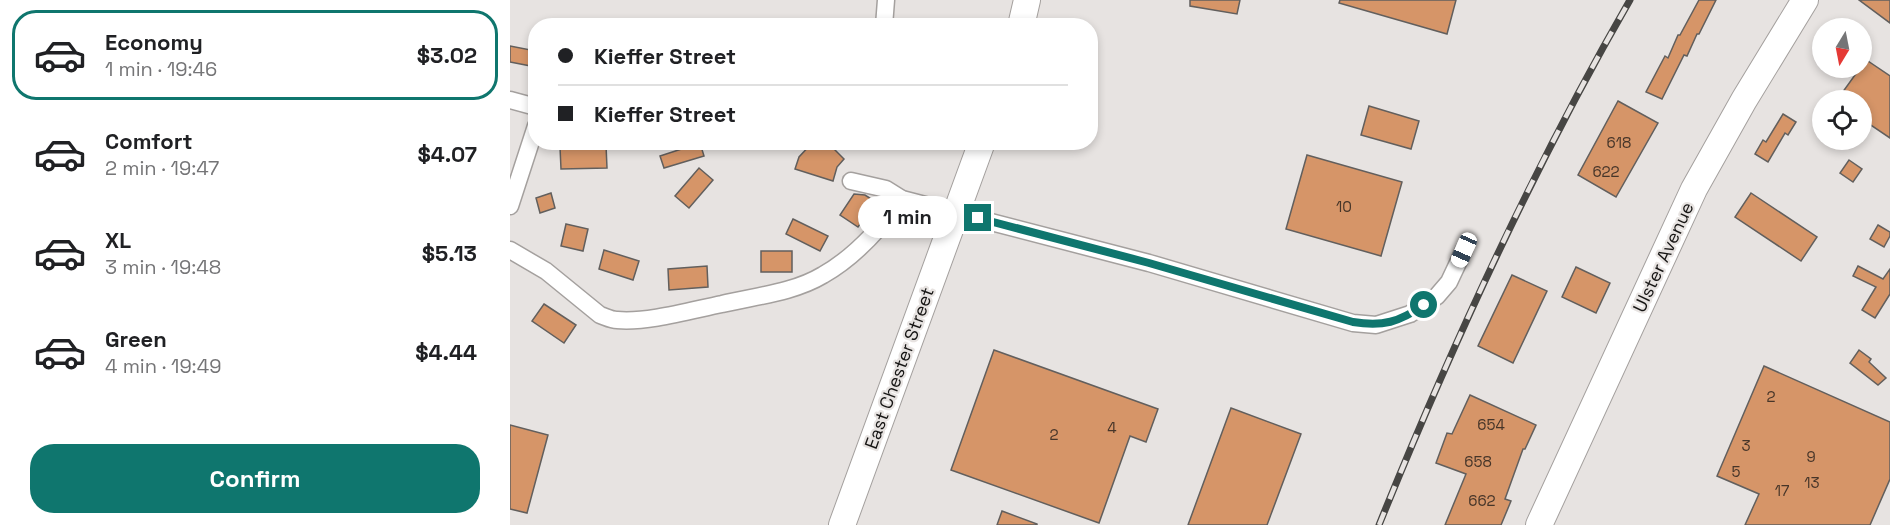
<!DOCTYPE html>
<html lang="en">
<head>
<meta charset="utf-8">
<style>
  :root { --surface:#fff; --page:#f6f6f6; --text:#202124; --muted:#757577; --line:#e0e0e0; --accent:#0f766e }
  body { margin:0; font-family:"Space Grotesk",sans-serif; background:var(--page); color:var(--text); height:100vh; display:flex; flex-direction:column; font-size:22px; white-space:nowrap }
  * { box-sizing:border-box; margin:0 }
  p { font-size:20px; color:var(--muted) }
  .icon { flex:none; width:33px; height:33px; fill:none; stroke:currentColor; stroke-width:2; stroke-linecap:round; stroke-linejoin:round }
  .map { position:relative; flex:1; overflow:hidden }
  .sheet { display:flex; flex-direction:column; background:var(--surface); width:510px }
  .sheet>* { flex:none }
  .guide { position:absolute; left:18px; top:18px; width:570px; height:132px; border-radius:24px; box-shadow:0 3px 9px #0003; display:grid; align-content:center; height:132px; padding:0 30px; background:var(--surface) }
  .needle { width:39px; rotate:190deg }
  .fabs { position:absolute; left:1302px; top:18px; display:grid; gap:12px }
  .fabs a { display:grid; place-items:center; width:60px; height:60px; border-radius:50%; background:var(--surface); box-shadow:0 3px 9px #0003; font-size:30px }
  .end { position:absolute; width:27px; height:27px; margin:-14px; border:8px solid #0f766e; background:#fff; box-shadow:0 0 0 3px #fff }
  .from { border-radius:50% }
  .bubble { position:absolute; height:42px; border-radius:21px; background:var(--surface); box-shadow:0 3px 9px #0003; font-size:20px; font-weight:600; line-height:42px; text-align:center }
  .car { position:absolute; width:18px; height:36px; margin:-18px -9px; border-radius:8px; box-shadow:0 0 4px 2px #0007; background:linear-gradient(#fff 24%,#345 0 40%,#fff 0 76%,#345 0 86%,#fff 0) }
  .guide b { display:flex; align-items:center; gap:21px; height:57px; font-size:22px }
  .guide b+b { border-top:2px solid var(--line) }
  .guide i { width:15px; height:15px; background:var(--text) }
  ul { padding:10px 0 0; list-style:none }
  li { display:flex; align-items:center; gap:18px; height:90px; margin:0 12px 9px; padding:0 18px; border:3px solid transparent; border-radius:24px }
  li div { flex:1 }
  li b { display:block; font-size:22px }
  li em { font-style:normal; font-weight:600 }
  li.active { border-color:var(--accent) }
  li>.icon { width:54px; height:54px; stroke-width:1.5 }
  .primary-button { display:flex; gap:12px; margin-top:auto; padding:12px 30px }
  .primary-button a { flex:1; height:69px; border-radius:24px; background:var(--accent); color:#fff; font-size:24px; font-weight:600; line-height:69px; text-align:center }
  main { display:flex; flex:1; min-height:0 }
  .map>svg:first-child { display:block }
  .building { fill:#d69568; stroke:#625f5d; stroke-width:1.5 }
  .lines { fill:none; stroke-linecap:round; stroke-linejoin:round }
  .minor-casing { stroke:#a4a09e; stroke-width:19 }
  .primary-casing { stroke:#a4a09e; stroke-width:28 }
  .minor { stroke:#fff; stroke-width:16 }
  .primary { stroke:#fff; stroke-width:26 }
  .rail-casing { stroke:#474644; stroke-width:7 }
  .rail { stroke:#e7e3e1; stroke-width:4.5; stroke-dasharray:14; stroke-linecap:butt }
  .route { stroke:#0f766e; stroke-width:8 }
  .labels { text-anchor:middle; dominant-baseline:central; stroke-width:4.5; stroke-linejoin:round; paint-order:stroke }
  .number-label { font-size:15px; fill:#463529 }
  .street-label { font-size:18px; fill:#161514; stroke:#e7e3e1 }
</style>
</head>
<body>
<main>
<section class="sheet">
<ul>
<li class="active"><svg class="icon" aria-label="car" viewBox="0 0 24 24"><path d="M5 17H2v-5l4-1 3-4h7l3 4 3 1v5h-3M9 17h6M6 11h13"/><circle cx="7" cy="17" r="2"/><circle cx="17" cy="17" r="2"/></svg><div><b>Economy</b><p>1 min · 19:46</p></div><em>$3.02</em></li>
<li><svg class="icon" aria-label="car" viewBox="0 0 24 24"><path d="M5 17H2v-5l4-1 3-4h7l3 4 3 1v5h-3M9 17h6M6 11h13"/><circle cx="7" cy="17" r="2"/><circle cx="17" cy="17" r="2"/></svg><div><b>Comfort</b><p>2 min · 19:47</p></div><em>$4.07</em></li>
<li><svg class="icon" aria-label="car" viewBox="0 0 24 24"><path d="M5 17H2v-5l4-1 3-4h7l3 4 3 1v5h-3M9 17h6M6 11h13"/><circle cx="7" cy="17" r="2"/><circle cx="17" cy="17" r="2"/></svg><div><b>XL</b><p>3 min · 19:48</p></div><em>$5.13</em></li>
<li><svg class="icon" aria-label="car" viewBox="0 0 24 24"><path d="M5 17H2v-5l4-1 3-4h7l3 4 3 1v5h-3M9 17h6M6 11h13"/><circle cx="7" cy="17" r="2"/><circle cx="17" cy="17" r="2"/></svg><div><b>Green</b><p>4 min · 19:49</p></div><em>$4.44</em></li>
</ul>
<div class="primary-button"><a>Confirm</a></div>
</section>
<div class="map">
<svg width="1380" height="525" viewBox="0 0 1380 525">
  <rect width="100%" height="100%" fill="#e7e3e1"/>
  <g class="building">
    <polygon points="680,0 730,0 727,14 680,6"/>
    <polygon points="830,0 946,0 937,34 829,3"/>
    <polygon points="1189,0 1206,0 1189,34 1187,34 1177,56 1174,55 1152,99 1136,92 1155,56 1158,58 1168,35 1170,35"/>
    <polygon points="1349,0 1380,0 1380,23"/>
    <polygon points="0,46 26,51 26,67 0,62"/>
    <polygon points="1355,59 1380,76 1380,138 1352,119 1352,100 1327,100 1350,68 1352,68"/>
    <polygon points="1108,101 1148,123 1106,197 1068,175"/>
    <polygon points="859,106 909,121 901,149 851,135"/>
    <polygon points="1273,114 1286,122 1278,135 1275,133 1258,162 1245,154 1253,140 1256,142"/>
    <polygon points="303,142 317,142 334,159 327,167 323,181 285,169 289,157"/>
    <polygon points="190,143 194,156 154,168 150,156"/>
    <polygon points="96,145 97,168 51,169 50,147"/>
    <polygon points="797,155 892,182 871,256 776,229"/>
    <polygon points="1339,160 1352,169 1343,182 1330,173"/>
    <polygon points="189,168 203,180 179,208 165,196"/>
    <polygon points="41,193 45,208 30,213 26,198"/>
    <polygon points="1241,193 1307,237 1291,261 1225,217"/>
    <polygon points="344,194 355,195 366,202 348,227 330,215"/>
    <polygon points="283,219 318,236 310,251 276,234"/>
    <polygon points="56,224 78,229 73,251 51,246"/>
    <polygon points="1368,225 1380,232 1380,236 1374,247 1360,239"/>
    <polygon points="94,250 129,261 123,280 89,269"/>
    <rect x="251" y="251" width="31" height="21"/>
    <polygon points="197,266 198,287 159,290 158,269"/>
    <polygon points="1348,266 1373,279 1380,269 1380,294 1365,318 1352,310 1366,287 1343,276"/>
    <polygon points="1066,267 1100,283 1086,313 1052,297"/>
    <polygon points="1002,275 1037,291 1003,363 968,346"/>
    <polygon points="34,304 66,325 54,343 22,321"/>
    <polygon points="484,350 648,409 636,442 620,436 589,523 441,470"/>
    <polygon points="1349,350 1361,359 1359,362 1376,378 1368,385 1340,363"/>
    <polygon points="1254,366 1380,422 1380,479 1360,525 1235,525 1249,494 1207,476"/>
    <polygon points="960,395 1026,425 1015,449 1013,449 995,499 1001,501 991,525 935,525 956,474 926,463 937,433 942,434"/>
    <polygon points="721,408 791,434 757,525 678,525"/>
    <polygon points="0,425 38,435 17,513 0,509"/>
    <polygon points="492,511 527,524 527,525 487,525"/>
  </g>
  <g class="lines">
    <g class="minor-casing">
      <g id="minor">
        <polyline points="374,26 376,0"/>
        <polyline points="0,100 26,107"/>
        <polyline points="341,181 376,189 392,199 639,263 843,323 866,325 900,314 927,296 939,282 954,250"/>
        <polyline points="0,206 26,126"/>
        <path d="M0 250 36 271 90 315C96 317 101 320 107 320 137 323 182 310 212 304 245 296 283 293 313 275 345 257 370 229 392 199"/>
      </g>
    </g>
    <g class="primary-casing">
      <g id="primary">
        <polyline points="511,26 517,0"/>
        <polyline points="332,525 472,142"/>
        <polyline points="1029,525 1184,189 1234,100 1295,0"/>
      </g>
    </g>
    <use href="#minor" class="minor"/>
    <use href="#primary" class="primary"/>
    <g class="rail-casing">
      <path id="rail" d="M869 525C942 345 1023 168 1120 0"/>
    </g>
    <use href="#rail" class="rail"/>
  </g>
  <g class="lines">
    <path class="route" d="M468 218 639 263 843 322C873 327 889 322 914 305"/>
  </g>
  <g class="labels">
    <g class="number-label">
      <text x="1109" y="142">618</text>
      <text x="1096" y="171">622</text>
      <text x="834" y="206">10</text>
      <text x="1261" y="396">2</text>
      <text x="981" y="424">654</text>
      <text x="602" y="427">4</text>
      <text x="544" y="434">2</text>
      <text x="1236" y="445">3</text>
      <text x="1301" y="456">9</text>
      <text x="968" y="461">658</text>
      <text x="1226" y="471">5</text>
      <text x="1302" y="482">13</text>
      <text x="1272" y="490">17</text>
      <text x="972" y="500">662</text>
    </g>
    <g class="street-label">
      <text transform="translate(1153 257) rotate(-65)">Ulster Avenue</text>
      <text transform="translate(389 368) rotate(-70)">East Chester Street</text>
    </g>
  </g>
</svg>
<div class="fabs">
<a><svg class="needle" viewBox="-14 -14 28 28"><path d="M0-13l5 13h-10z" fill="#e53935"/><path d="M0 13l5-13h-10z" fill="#757577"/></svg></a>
<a><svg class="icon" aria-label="locate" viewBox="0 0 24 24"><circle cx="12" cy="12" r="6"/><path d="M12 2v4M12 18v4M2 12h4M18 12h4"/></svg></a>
</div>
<i class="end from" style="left:914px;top:305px"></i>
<i class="end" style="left:468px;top:218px"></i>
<div class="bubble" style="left:348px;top:196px;width:99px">1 min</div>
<i class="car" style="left:954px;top:250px;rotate:204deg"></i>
<div class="guide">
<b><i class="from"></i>Kieffer Street</b>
<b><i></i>Kieffer Street</b>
</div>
</div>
</main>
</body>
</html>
